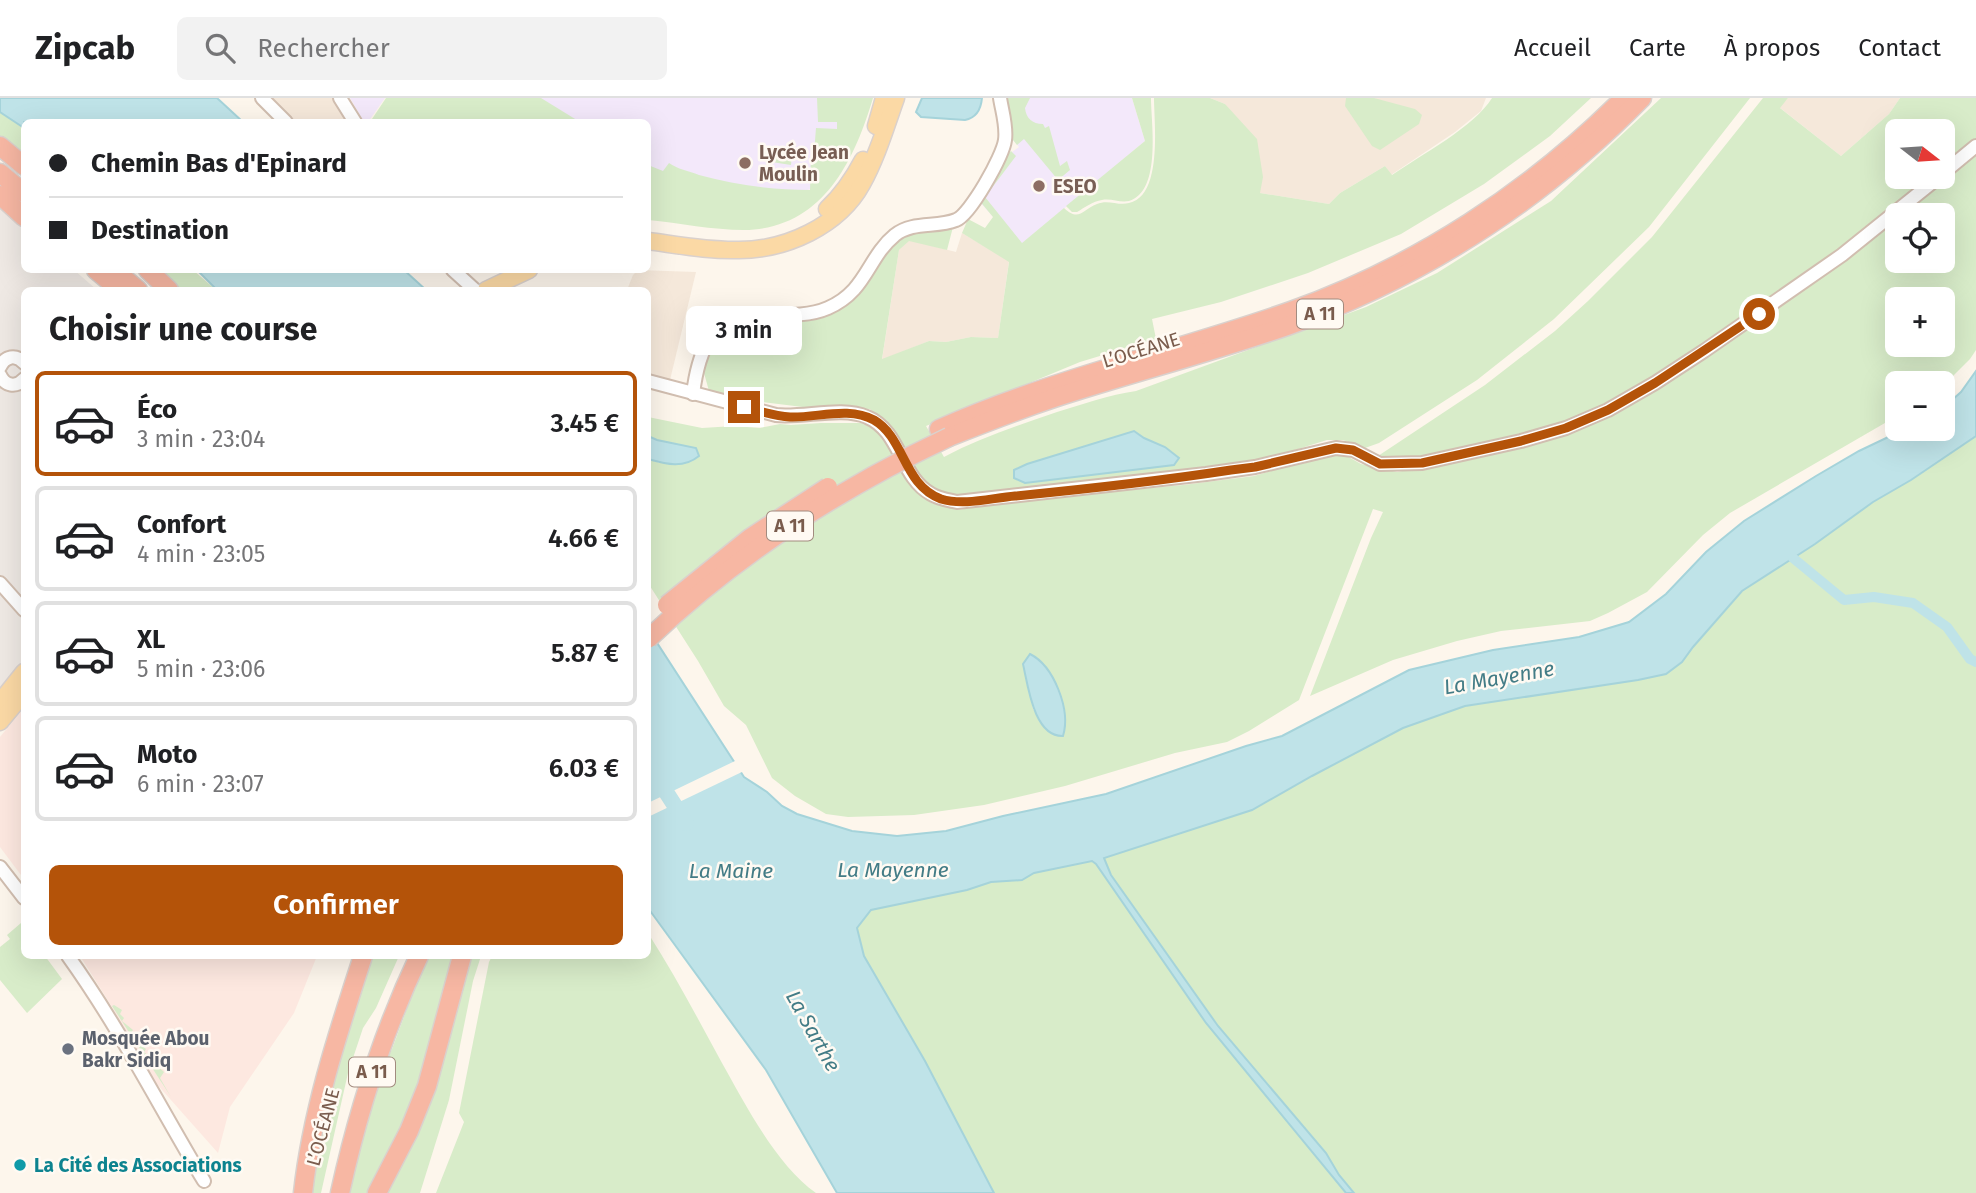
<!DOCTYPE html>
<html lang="fr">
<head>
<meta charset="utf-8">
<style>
  :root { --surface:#fff; --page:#f2f2f2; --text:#202124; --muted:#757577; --line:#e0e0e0; --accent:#b45309 }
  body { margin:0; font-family:"Fira Sans",sans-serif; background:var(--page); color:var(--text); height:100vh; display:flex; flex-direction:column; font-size:26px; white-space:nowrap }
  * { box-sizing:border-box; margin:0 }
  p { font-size:23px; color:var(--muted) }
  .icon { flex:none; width:38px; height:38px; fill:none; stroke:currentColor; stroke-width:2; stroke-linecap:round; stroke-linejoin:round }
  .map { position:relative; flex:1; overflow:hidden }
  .drawer { position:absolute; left:21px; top:189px; width:630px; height:672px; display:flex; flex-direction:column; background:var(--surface); border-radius:10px; box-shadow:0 7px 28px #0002 }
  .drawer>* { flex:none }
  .top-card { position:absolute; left:21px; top:21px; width:630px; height:154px; border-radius:10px; box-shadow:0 7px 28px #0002; display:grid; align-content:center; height:154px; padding:0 28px; background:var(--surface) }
  .needle { width:46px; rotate:107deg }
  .tools { position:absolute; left:1885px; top:21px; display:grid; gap:14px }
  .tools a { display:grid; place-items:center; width:70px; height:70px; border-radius:10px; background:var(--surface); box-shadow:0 7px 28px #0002; font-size:35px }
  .end { position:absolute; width:32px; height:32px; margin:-16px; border:9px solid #b45309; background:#fff; box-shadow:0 0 0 4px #fff }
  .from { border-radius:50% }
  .bubble { position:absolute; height:49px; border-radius:10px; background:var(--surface); box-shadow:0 7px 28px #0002; font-size:23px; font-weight:600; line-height:49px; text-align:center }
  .top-card b { display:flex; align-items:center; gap:24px; height:66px; font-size:26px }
  .top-card b+b { border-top:2px solid var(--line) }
  .top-card i { width:18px; height:18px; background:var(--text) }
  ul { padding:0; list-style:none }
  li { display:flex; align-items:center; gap:21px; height:105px; margin:0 14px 10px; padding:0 14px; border:4px solid var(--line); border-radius:10px }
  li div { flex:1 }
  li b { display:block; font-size:26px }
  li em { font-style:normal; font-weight:600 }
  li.selected { border-color:var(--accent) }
  li>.icon { width:63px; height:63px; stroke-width:1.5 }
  h2 { padding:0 28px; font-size:32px; line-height:84px }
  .button { display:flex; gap:14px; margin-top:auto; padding:14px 28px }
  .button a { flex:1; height:80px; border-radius:10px; background:var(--accent); color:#fff; font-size:28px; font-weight:600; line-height:80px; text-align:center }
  header { display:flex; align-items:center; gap:42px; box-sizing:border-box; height:98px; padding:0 35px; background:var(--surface); border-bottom:2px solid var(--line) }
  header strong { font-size:33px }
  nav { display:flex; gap:38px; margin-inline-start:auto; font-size:24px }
  .search { width:490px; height:63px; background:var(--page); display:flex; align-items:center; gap:18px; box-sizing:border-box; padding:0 24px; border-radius:10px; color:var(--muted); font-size:26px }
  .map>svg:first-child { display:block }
  .residential { fill:#f5e8da }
  .commercial { fill:#fde8e0 }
  .industrial { fill:#efe9e4 }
  .education { fill:#f3e8fa }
  .green { fill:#d8ecc9; fill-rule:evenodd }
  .water { fill:#bfe3e8; stroke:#a5d3da; stroke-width:2 }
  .pier { fill:#fdf6ec }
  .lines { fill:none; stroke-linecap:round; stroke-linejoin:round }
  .canal { stroke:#bfe3e8; stroke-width:10 }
  .river { stroke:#bfe3e8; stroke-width:16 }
  .minor-casing { stroke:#d1beb0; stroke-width:16 }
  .major-casing { stroke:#dad1cd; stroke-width:19 }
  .highway-casing { stroke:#dad1cd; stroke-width:21 }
  .minor { stroke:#fff; stroke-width:12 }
  .major { stroke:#fbd9a5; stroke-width:16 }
  .highway { stroke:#f7b7a3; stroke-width:18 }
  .highway-bridge-casing { stroke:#dad1cd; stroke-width:21; stroke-linecap:butt }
  .highway-bridge { stroke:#f7b7a3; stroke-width:18 }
  .route { stroke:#b45309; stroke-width:9 }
  .education-dot { fill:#8d6e63; stroke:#fffaf3; stroke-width:2.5 }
  .worship-dot { fill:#6b7280; stroke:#fffaf3; stroke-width:2.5 }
  .culture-dot { fill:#0f9aa8; stroke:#fffaf3; stroke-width:2.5 }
  .labels { text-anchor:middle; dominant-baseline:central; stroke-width:5; stroke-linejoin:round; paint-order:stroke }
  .shield { fill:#fffaf3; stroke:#a28b7f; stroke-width:2 }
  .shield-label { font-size:18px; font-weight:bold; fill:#7a5c4d }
  .education-label { font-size:19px; font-weight:bold; fill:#785e54; stroke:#fffaf3; text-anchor:start }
  .street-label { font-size:19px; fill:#7a5c4d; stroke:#fffaf3 }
  .worship-label { font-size:19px; font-weight:bold; fill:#5b616d; stroke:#fffaf3; text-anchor:start }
  .culture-label { font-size:19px; font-weight:bold; fill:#0d838f; stroke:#fffaf3; text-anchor:start }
  .water-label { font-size:21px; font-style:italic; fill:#437c86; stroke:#fffaf3 }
</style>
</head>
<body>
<header>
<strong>Zipcab</strong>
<div class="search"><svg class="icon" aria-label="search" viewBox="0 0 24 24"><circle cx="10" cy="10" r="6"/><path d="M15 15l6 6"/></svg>Rechercher</div>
<nav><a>Accueil</a><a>Carte</a><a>À propos</a><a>Contact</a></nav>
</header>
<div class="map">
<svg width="1976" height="1095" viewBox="0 0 1976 1095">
  <rect width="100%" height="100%" fill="#fdf6ec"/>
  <g class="residential">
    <polygon points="270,0 332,0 347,24 297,24"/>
    <polygon points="1210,0 1486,0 1481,13 1455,34 1391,77 1385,68 1340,95 1329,106 1260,95 1225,6"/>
    <polygon points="1788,0 1900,0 1889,16 1841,58 1779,9"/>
    <polygon points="962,135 1009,163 998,240 971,239 946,244 929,243 882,262 899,152 909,142 956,154"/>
    <polygon points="638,172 696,174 670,282 648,276 648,192 627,192 633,177"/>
  </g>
  <g class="commercial">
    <polygon points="24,610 24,781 0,749 0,639"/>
    <polygon points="86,858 317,858 294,915 230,1009 218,1055 147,975 112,909 82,861"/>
  </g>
  <polygon class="industrial" points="0,108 24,128 24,172 74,172 97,192 24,192 24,562 0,591"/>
  <g class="education">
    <polygon points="350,0 385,0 368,24 364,24"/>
    <polygon points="506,0 864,0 825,89 648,118 648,24 508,24"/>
    <polygon points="1006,0 1132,0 1145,43 1019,148 979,103 1012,54 1019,49 1013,42"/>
  </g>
  <g class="green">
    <polygon points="386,0 541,0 580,24 374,24 372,21"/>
    <path d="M817 0H873C854 64 822 131 744 132 712 132 680 125 648 122V67L663 73 669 65C677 71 689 73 699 77 735 87 772 92 810 92L811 55H814L816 30 837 31V24H818Z"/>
    <path d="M1006 0H1030L1025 10C1026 20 1032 26 1043 26L1045 30 1049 28 1060 68 1067 63 1070 72 1058 82 1024 41 1017 47 1013 42Z"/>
    <path d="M1132 0H1151C1151 25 1162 93 1129 103 1120 105 1111 100 1102 102 1093 103 1084 110 1077 114H1072L1066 108 1145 43Z"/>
    <path d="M1154 0H1210L1225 6 1257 41 1263 79 1260 95 1329 106 1340 95 1385 68 1392 77C1421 57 1474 29 1492 0H1591L1550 38 1484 86 1401 136 1308 175 1221 204 1152 221 1156 241 1080 264 926 328 944 359C979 340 1019 327 1057 314 1083 306 1109 297 1136 293L1366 209 1437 175 1551 103 1661 0H1750L1649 129 1554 221 1477 282 1379 345 1365 350 1343 342H1327L1244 368 971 398 940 395 923 381 888 326 870 311 811 310 736 301 709 293 704 275 710 248 721 231 732 226 749 222 841 207 892 146 907 134 953 129 947 152 909 143 899 152 882 261 929 243 946 244 971 239 998 240 1009 164 962 135 968 121 985 130 993 119 978 101 1004 56 1007 57 1011 53 1016 58 985 99 1022 145 1064 110C1079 124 1082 112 1097 106 1108 101 1118 108 1129 105 1163 98 1154 24 1154 0ZM1144 340 1165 349 1174 367 1152 369Z"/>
    <polygon points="1346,0 1374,0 1415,11 1422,17 1419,26 1380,52 1372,48 1345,8"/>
    <polygon points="1763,0 1788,0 1780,10 1841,58 1889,16 1900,0 1976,0 1976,42 1943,69 1942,33 1897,33 1897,79 1931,79 1859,138 1682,260 1620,298 1580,320 1510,341 1408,362 1378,358 1485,287 1555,233 1588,203 1652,139"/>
    <polygon points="0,10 24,27 24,58 0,38"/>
    <polygon points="762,50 792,55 791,67 759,62"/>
    <path d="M1976 55V252L1970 261 1943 288 1942 285H1897V318L1730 415 1703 437 1647 494 1608 515 1590 523 1501 533 1457 543 1393 562 1310 598 1371 440 1383 414 1373 411 1299 602 1249 633 1227 644 1175 655 1065 688 984 707 914 717 848 719 826 716 795 698 772 680 746 627 724 608 698 563 648 485V361L660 365 657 342 648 338V319L702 330 734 328 760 330 780 326 791 327 821 325H861L875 331 886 344 915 392 931 405 958 412 1019 402 1183 387 1254 378 1316 360 1345 357 1361 366 1397 374 1495 355 1588 324 1897 119V163H1942V117H1899ZM1897 201H1942V247H1897ZM1057 588 1063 609 1065 633 1050 634 1033 611 1029 591Z"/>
    <polygon points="159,172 193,172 216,192 181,192"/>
    <polygon points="1976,338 1976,1095 1354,1095 1339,1077 1326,1055 1218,928 1111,777 1104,760 1252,712 1312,678 1403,630 1465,608 1638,582 1666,576 1682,564 1693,549 1742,493 1815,446 1873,404 1911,382"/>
    <polygon points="1092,763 1096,766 1206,925 1346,1095 994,1095 925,963 864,858 857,830 871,812 967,792 991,784 1021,782 1034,775"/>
    <polygon points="21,825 24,829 24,858 45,858 62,881 27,915 0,882 0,849 10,841 7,837"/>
    <path d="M648 835C675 877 698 921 722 965 745 1006 777 1068 816 1095H436L464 1024 459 1015 489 864 492 858H648Z"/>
    <polygon points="370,858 399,858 376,910 363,930 348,975 321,1095 309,1095 322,1023"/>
    <polygon points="428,858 456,858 411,1012 371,1095 346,1095 378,978 392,951 421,873"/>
    <polygon points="470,858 481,858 473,883 449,1002 420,1095 386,1095 434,992"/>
    <polygon points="114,907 122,912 120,916 124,920 122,923 133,932 131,935 137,939 135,942 146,951 144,954 149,958 148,960 164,974 160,980 171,999 112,908"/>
  </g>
  <g class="water">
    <polygon points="0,0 217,0 243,24 24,24 24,30 0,14"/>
    <path d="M922 0H982C981 11 976 20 965 22L921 19 916 14Z"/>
    <polygon points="197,172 404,172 426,192 217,192"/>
    <polygon points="1976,273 1976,338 1911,382 1873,404 1815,446 1742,493 1693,549 1682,564 1666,576 1638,582 1465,608 1403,630 1312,678 1252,712 1104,760 1111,777 1218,928 1326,1055 1339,1077 1354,1095 1346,1095 1206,925 1096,766 1092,763 1034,775 1022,782 991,784 967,792 871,812 857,830 864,858 925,963 994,1095 837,1095 766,972 648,810 648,531 744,679 767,694 782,708 797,716 852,733 897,738 946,733 1003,718 1106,696 1246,648 1282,638 1409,572 1493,552 1579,539 1629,524 1666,496 1706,454 1744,423 1816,378 1859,353 1905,331 1942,331 1943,310 1961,294"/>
    <polygon points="1134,333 1144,340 1165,349 1179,360 1174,367 1025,385 1014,380 1014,372 1027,366"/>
    <path d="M648 338 657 342 696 350 699 358C683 371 666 366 648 361Z"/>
    <path d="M1030 556C1054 568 1071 612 1063 638 1034 639 1028 588 1023 566Z"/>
  </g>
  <polygon class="pier" points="737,662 744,673 648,719 648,705"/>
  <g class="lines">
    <polyline class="canal" points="1793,460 1844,502 1874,499 1913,505 1947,529 1970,561 1976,564"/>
    <polyline class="river" points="648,666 686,725"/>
    <g class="minor-casing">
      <g id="minor">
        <polyline points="262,0 286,24"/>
        <polyline points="340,0 355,24"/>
        <polyline points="1942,76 1976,48"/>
        <polyline points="453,172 475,192"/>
        <path d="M0 269C5 258 16 256 24 265"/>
        <path d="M0 277C5 288 16 290 24 281"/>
        <path d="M648 283 776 317C804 320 842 308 867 319 901 333 900 379 931 396 939 401 948 402 957 404L1206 376 1255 369 1336 350 1353 352 1380 366 1422 365 1521 343 1566 330 1608 312 1655 285 1704 253 1842 157 1939 79"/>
        <path d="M693 296C697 263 709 218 749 216 775 215 803 221 828 210 867 193 867 160 895 137 913 123 936 130 956 122 970 117 1003 58 1005 42 1007 28 1002 13 1000 0"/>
        <polyline points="0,485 24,512"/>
        <polyline points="0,769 24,800"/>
        <path d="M68 858C119 929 159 1008 204 1083"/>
      </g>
    </g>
    <g class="major-casing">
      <g id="major">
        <polyline points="876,28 884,0"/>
        <path d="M827 111C842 97 853 81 863 62"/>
        <path d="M648 143C678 147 709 153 739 152 786 152 839 128 862 86 877 59 886 28 896 0"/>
        <polyline points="486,192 529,172"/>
        <polyline points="0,604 24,574"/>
        <polyline points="0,624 24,595"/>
      </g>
    </g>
    <g class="highway-casing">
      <g id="highway">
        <polyline points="0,48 24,68"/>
        <polyline points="0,75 24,95"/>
        <polyline points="0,97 24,119"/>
        <polyline points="96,172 120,192"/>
        <polyline points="114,172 138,192"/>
        <polyline points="148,172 169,192"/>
        <path d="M939 331C1053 280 1175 254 1291 213 1417 168 1530 94 1624 0"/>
        <path d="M949 339C984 325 1018 312 1054 300 1131 275 1210 255 1287 228 1422 180 1542 102 1642 0"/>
        <path d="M303 1095C312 1013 338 935 363 858"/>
        <path d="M340 1095C358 1013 383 934 419 858"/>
        <polyline points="377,1095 409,1033 427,988 462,858"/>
      </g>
    </g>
    <use href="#minor" class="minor"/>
    <use href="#major" class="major"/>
    <use href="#highway" class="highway"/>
    <g class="highway-bridge-casing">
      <g id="highway-bridge">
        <polyline points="667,507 750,440 828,389"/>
        <path d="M648 541C736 457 839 391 949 339"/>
      </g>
    </g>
    <use href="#highway-bridge" class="highway-bridge"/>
  </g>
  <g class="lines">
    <path class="route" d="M744 309C759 313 775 318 790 319 818 320 848 308 874 322 905 340 903 387 941 401 964 408 991 400 1015 398 1087 391 1159 383 1231 372L1255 369 1336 350 1353 352 1380 366 1422 365 1521 343 1566 330 1608 312 1655 285 1759 216"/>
  </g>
  <g class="education-dot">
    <circle cx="745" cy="65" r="7"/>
    <circle cx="1039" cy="88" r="7"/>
  </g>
  <circle class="worship-dot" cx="68" cy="951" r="7"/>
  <circle class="culture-dot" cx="20" cy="1067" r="7"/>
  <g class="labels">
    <g class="shield">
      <rect x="1297" y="201.5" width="46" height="29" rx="5"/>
      <rect x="767" y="413.5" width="46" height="29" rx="5"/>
      <rect x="349" y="959.5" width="46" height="29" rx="5"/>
    </g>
    <g class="shield-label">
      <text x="1320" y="216">A 11</text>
      <text x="790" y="428">A 11</text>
      <text x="372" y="974">A 11</text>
    </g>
    <g class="education-label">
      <text x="759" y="54">Lycée Jean<tspan x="759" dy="22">Moulin</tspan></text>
      <text x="1053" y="88">ESEO</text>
    </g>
    <g class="street-label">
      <text transform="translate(1141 252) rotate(-17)">L’OCÉANE</text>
      <text transform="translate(323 1029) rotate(-75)">L’OCÉANE</text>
    </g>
    <g class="worship-label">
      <text x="82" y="940">Mosquée Abou<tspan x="82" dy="22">Bakr Sidiq</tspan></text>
    </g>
    <g class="culture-label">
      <text x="34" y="1067">La Cité des Associations</text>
    </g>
    <g class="water-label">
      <text transform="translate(1499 580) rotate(-10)">La Mayenne</text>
      <text x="893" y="772">La Mayenne</text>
      <text x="731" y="773">La Maine</text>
      <text transform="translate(813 933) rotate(61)">La Sarthe</text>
    </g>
  </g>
</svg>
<div class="tools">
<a><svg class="needle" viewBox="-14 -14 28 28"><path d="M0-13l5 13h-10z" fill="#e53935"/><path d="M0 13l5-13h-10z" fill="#757577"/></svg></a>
<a><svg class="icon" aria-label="locate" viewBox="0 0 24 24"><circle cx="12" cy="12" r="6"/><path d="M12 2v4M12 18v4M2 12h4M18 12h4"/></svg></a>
<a>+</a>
<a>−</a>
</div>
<i class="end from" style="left:1759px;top:216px"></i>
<i class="end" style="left:744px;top:309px"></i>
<div class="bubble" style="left:686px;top:208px;width:116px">3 min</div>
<div class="top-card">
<b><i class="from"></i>Chemin Bas d'Epinard</b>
<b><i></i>Destination</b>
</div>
<section class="drawer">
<h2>Choisir une course</h2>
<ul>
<li class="selected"><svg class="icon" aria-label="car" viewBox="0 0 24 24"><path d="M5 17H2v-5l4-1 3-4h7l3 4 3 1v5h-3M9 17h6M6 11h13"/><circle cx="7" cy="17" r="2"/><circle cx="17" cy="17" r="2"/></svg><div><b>Éco</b><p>3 min · 23:04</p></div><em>3.45 €</em></li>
<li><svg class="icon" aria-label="car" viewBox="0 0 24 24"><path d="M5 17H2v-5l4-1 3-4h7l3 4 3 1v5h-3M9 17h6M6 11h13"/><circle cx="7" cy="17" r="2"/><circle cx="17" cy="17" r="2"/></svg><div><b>Confort</b><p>4 min · 23:05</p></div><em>4.66 €</em></li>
<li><svg class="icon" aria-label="car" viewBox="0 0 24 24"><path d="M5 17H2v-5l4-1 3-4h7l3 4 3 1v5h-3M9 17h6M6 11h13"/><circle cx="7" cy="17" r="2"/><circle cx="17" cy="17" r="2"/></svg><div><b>XL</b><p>5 min · 23:06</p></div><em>5.87 €</em></li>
<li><svg class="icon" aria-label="car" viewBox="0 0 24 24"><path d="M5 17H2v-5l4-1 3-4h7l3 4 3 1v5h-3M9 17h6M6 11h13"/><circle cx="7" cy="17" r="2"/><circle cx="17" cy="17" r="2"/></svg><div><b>Moto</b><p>6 min · 23:07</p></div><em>6.03 €</em></li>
</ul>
<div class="button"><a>Confirmer</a></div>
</section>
</div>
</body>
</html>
